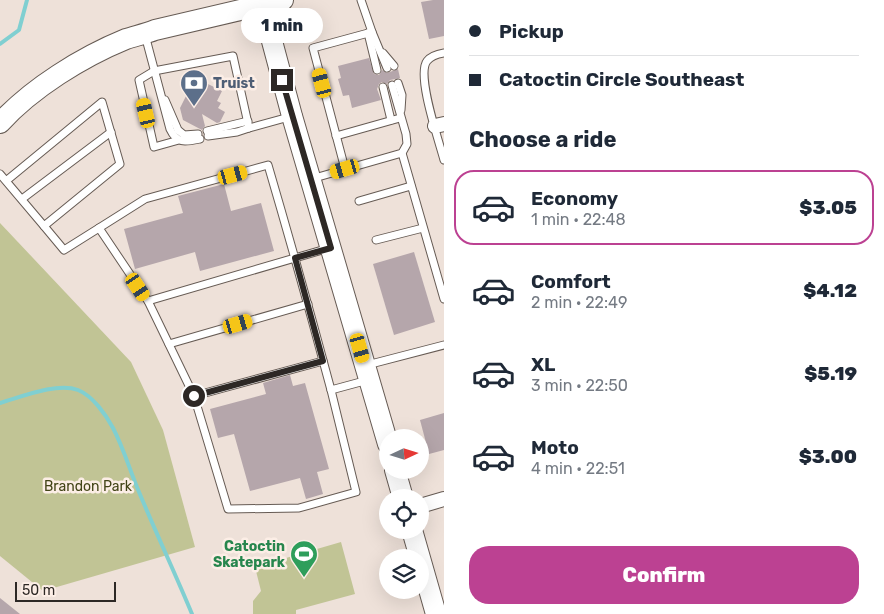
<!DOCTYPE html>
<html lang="en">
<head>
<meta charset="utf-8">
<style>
  :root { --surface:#fff; --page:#f2f2f3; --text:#1f2937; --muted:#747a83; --line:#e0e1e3; --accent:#bc4192 }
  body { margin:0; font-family:Rubik,sans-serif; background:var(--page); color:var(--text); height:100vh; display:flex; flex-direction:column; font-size:19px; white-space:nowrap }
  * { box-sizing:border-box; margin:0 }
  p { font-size:16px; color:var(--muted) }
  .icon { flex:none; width:28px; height:28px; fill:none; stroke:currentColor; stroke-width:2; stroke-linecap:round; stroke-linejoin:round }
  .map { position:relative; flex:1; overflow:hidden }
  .sheet { display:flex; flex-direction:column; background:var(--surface); width:440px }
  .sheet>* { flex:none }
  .hud { display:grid; align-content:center; height:110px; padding:0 25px; background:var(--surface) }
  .needle { width:32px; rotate:86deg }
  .controls { position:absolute; left:379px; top:429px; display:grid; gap:10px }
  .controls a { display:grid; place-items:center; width:50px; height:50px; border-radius:50%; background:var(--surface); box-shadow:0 5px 20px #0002; font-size:25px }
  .scale { position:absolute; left:15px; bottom:12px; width:101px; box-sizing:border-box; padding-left:5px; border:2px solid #2d2825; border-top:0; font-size:14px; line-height:18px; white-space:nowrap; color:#2d2825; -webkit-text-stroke:4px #fceee6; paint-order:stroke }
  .end { position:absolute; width:22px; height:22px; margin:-11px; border:6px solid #2d2825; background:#fff; box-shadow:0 0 0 2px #fff }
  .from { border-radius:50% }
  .bubble { position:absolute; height:35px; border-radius:18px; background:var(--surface); box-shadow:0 5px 20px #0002; font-size:16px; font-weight:800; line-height:35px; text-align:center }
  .car { position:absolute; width:15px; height:30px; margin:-15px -8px; border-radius:6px; box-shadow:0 0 4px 1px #0007; background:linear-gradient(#f5c518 24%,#345 0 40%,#f5c518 0 76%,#345 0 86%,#f5c518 0) }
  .hud b { display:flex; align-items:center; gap:18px; height:48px; font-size:19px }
  .hud b+b { border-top:1px solid var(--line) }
  .hud i { width:12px; height:12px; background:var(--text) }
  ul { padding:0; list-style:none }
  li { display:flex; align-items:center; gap:15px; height:75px; margin:0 10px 8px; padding:0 15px; border:2px solid transparent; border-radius:20px }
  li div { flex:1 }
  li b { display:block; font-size:19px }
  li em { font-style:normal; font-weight:800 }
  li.selected { border-color:var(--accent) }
  li>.icon { width:45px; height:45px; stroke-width:1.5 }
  h2 { padding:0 25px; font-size:22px; line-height:60px }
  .button { display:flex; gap:10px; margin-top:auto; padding:10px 25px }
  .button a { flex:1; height:58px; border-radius:20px; background:var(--accent); color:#fff; font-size:20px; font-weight:800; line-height:58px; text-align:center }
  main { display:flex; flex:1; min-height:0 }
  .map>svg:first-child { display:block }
  .green { fill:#c1c495 }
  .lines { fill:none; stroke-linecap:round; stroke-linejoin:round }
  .stream { stroke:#80cfd1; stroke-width:4 }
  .building { fill:#b5a6ab }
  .lane-casing { stroke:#665b54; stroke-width:9 }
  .street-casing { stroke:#665b54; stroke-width:16 }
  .secondary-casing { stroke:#665b54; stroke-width:22 }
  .lane { stroke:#fff; stroke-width:7 }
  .street { stroke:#fff; stroke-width:14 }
  .secondary { stroke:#fff; stroke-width:20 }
  .route { stroke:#2d2825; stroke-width:6 }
  .labels { text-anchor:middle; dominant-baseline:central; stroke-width:5; stroke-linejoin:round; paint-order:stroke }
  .service-label { font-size:14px; font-weight:bold; fill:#4e5e75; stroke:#fceee6; text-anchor:start }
  .park-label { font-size:14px; fill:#424417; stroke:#fceee6 }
  .leisure-label { font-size:14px; font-weight:bold; fill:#27864d; stroke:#fceee6; text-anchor:end }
</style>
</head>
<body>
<main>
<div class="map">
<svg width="444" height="614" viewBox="0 0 444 614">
  <rect width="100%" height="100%" fill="#eee1d9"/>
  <g class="green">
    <polygon points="0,223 131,362 163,430 195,547 43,591 0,556"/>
    <polygon points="341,542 355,594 296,610 296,614 253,614 253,601 261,591 255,567"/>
  </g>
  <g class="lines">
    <g class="stream">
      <polyline points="0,44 19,30 27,0"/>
      <path d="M0 403C21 397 57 382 78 390 93 396 106 415 113 428 124 449 130 471 139 492 156 533 175 573 192 614"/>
    </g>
  </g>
  <g class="building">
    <polygon points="433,0 444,0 444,36 429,39 421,2"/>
    <polygon points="369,58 374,74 379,75 382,70 387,73 398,69 400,78 390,80 387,84 382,82 379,84 377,89 381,100 352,108 349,95 343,96 338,79 341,78 338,66"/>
    <polygon points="202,81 222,91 217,101 221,103 218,108 225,112 220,122 217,123 202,114 205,126 202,130 183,120 180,108 187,94 189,95 192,90 196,93"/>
    <polygon points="224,184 231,211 261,203 274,251 200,271 195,252 135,269 124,229 183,213 178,196"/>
    <polygon points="414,252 435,322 394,335 373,264"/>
    <polygon points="290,375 293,386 305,383 329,469 317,472 323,494 306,499 300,478 250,491 234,434 218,438 210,409 266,394 263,383"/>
    <polygon points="444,413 444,450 429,454 420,420"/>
    <polygon points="0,598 20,614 0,614"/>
  </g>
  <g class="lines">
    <g class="lane-casing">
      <g id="lane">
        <polyline points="372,32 387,68"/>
        <polyline points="368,33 377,70"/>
        <path d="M145 35 170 129C177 144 185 142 200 139"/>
        <polyline points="383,53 394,66"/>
        <path d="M444 53C438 54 431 56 427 61 416 75 439 141 444 160"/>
        <polyline points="398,83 402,95 401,110"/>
        <polyline points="383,87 391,120"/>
        <polyline points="165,100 178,130 184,135 198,134"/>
        <polyline points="207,131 248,121"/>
        <polyline points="208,136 237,132 249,128"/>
        <polyline points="336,136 400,118"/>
        <polyline points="179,140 154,147 139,80 154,71 233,56 249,128 289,117"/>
        <polyline points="402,153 444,299"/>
        <polyline points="345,169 313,48 372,32 361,0"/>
        <polyline points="0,174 44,226 120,164 102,102 6,181"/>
        <polyline points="311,179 402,153 407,144 406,134 392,85"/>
        <polyline points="22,199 111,132"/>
        <polyline points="359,201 411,186"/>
        <polyline points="44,226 64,250 99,228"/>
        <polyline points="376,240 423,228"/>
        <path d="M329 248 148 301 99 228 145 199 268 165C290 240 311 315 331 390L368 380"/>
        <polyline points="148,301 194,396 228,509 299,508 356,492 331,390"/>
        <polyline points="169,344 308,304"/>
        <polyline points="367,365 444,345"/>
        <polyline points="194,396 323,361"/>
      </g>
    </g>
    <g class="street-casing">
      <g id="street">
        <polyline points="435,126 444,124"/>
        <polyline points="420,506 444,499"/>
      </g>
    </g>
    <g class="secondary-casing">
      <g id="secondary">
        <polyline points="261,0 292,116 388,444"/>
        <path d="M0 123C32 88 82 57 126 39 135 36 145 34 155 30L283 0"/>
        <polyline points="395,470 403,498"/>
        <polyline points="412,530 436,614"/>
      </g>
    </g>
    <use href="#lane" class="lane"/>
    <use href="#street" class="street"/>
    <use href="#secondary" class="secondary"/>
  </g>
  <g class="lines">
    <polyline class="route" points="194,396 323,361 295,258 331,248 282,80"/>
  </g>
  <defs>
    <g id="bank-pin" transform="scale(1.4375)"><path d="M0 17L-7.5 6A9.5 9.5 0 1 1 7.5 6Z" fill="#5c6f8a" stroke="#fceee6"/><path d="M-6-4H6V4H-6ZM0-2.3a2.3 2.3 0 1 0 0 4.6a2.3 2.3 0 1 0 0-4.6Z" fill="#fff"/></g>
    <g id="stadium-pin" transform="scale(1.4375)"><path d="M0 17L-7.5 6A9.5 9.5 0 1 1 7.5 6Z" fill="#2e9e5b" stroke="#fceee6"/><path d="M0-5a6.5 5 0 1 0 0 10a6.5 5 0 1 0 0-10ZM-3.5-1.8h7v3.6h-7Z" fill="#fff"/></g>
  </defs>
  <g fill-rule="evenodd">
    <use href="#bank-pin" x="194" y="83"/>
    <use href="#stadium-pin" x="304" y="554"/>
  </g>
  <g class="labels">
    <g class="service-label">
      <text x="213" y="83">Truist</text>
    </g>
    <g class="park-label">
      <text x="88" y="486">Brandon Park</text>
    </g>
    <g class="leisure-label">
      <text x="285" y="546">Catoctin<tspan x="285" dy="16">Skatepark</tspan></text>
    </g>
  </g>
</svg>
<div class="controls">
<a><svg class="needle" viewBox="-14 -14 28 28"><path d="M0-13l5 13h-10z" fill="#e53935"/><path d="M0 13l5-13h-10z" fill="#747a83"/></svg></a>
<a><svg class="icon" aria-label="locate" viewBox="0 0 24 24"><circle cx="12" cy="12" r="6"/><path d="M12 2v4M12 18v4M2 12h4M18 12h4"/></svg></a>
<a><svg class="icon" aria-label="layers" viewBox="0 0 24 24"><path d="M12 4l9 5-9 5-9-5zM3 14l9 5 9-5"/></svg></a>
</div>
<div class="scale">50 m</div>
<i class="end from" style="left:194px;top:396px"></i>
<i class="end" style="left:282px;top:80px"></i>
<div class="bubble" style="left:241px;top:8px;width:82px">1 min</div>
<i class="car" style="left:322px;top:83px;rotate:345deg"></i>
<i class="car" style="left:146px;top:113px;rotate:347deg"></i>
<i class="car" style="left:345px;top:169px;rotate:254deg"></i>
<i class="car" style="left:233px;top:175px;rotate:75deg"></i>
<i class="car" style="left:138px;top:287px;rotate:146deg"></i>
<i class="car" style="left:238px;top:324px;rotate:74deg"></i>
<i class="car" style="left:360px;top:348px;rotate:164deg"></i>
</div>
<section class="sheet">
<div class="hud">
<b><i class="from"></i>Pickup</b>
<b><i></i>Catoctin Circle Southeast</b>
</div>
<h2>Choose a ride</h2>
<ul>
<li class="selected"><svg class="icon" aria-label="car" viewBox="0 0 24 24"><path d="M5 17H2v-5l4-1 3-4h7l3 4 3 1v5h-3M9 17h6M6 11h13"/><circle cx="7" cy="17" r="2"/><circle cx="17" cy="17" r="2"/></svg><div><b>Economy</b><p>1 min · 22:48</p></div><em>$3.05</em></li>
<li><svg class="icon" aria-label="car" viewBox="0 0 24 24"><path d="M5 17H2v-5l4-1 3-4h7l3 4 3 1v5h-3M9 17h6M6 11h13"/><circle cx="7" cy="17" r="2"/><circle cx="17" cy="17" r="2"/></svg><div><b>Comfort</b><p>2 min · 22:49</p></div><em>$4.12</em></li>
<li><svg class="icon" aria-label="car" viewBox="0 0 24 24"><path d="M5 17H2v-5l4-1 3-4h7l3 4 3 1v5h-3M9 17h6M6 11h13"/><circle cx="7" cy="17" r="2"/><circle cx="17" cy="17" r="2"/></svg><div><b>XL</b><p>3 min · 22:50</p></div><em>$5.19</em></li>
<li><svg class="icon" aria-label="car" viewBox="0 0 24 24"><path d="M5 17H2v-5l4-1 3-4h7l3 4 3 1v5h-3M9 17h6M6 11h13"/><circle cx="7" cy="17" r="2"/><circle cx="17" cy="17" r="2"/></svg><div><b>Moto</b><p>4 min · 22:51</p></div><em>$3.00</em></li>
</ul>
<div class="button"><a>Confirm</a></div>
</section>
</main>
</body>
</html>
